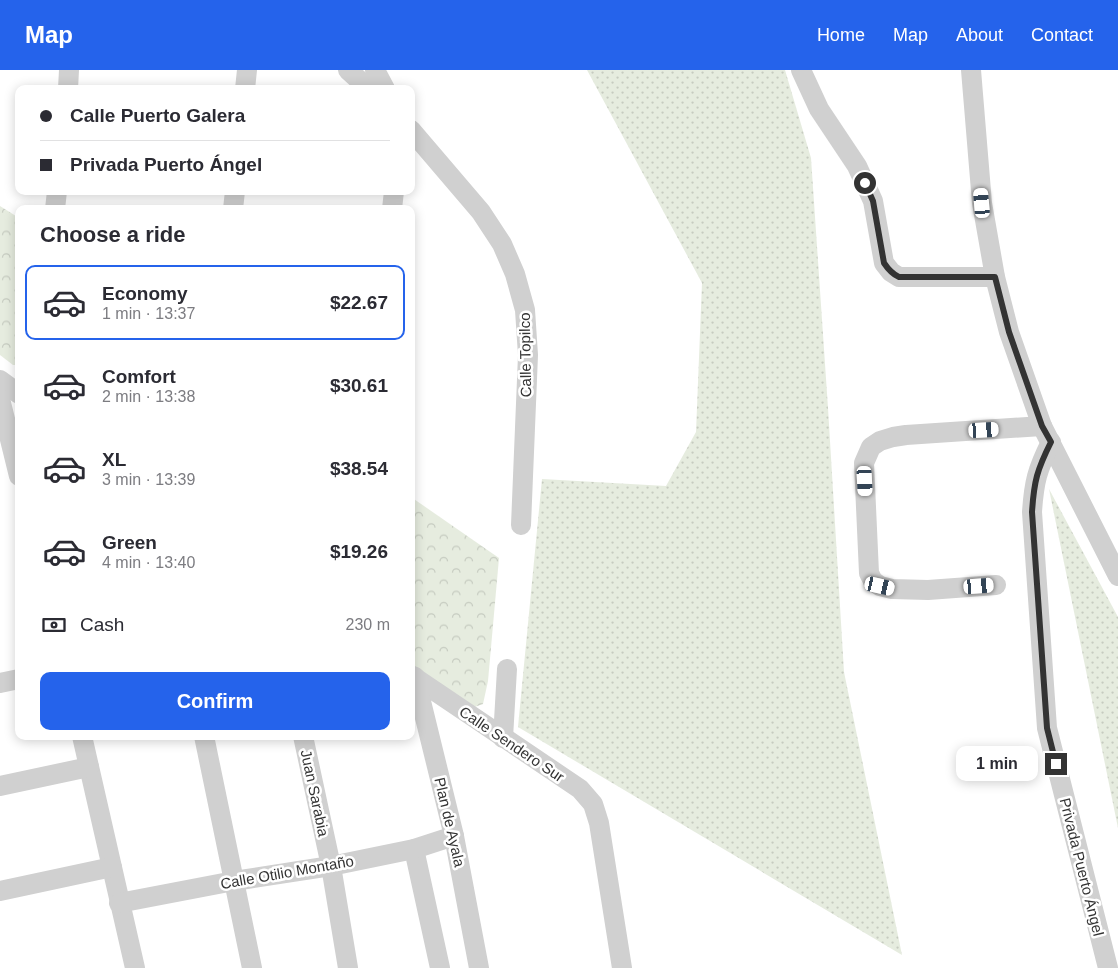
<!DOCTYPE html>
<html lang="en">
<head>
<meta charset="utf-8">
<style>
  :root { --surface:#fff; --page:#f2f2f3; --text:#2b2b33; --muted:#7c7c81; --line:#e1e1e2; --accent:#2563eb }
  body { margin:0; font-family:Arial,sans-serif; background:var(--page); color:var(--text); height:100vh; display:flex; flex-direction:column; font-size:19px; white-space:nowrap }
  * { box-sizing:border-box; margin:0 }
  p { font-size:16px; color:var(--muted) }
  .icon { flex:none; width:28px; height:28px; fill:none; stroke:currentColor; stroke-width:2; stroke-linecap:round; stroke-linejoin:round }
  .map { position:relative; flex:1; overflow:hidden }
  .panel { position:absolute; left:15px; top:135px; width:400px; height:535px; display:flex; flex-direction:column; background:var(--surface); border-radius:10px; box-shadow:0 2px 12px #0003 }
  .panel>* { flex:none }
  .hud { position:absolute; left:15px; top:15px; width:400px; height:110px; border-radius:10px; box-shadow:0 2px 12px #0003; display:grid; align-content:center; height:110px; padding:0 25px; background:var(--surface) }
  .end { position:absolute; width:22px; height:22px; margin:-11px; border:6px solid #333; background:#fff; box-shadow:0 0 0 2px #fff }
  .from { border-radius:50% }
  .bubble { position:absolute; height:35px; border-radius:10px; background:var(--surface); box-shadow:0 2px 12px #0003; font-size:16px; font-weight:800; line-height:35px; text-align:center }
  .car { position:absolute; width:15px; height:30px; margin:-15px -8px; border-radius:6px; box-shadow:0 0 4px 1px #0007; background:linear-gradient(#fff 24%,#345 0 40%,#fff 0 76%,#345 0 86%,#fff 0) }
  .hud b { display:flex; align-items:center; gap:18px; height:48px; font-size:19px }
  .hud b+b { border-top:1px solid var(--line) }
  .hud i { width:12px; height:12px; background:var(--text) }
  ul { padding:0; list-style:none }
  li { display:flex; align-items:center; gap:15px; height:75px; margin:0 10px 8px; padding:0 15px; border:2px solid transparent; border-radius:10px }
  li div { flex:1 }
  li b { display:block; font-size:19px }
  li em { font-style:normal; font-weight:800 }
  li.selected { border-color:var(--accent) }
  li>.icon { width:45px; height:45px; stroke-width:1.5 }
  h2 { padding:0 25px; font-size:22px; line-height:60px }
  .pay { display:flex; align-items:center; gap:12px; height:55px; padding:0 25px; font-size:19px }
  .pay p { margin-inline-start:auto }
  .button { display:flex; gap:10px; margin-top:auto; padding:10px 25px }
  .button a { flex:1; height:58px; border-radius:10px; background:var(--accent); color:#fff; font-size:20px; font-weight:800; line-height:58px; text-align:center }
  header { display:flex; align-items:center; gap:30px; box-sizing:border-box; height:70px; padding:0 25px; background:var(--accent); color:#fff }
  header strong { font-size:24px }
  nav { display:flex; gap:28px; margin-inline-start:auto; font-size:18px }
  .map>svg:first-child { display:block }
  .grass { fill:url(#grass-dots) }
  .park { fill:url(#park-crowns) }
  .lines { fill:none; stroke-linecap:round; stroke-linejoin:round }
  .minor { stroke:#d0d0d0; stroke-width:20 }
  .route { stroke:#333; stroke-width:6 }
  .labels { text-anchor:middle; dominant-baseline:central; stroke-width:5; stroke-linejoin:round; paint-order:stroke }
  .street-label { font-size:15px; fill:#333; stroke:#fff }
</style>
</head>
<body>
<header>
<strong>Map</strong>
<nav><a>Home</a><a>Map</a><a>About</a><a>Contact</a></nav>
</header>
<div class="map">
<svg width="1118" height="898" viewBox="0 0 1118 898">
  <defs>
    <pattern id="grass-dots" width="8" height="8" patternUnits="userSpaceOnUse" patternTransform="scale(1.25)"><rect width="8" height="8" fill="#e6ecdf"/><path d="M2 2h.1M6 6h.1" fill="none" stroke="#c6cbc0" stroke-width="1.8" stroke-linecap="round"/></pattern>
    <pattern id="park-crowns" width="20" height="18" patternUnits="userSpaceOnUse" patternTransform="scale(1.25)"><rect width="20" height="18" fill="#e6ecdf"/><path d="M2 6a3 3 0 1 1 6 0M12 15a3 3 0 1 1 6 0" fill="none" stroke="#c6cbc0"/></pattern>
  </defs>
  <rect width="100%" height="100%" fill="#fff"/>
  <g class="grass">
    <polygon points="587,0 785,0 811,88 828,338 844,602 902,885 518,657 542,409 666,416 696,362 702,213"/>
    <polygon points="1049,419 1118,547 1118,758"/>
  </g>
  <g class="park">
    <polygon points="0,136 19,148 19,295 13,295 0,285"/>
    <polygon points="411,427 499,488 488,611 483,634 472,638 411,595"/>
  </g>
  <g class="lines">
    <g class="minor">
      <polyline points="348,0 369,19"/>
      <polyline points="375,0 385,19"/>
      <polyline points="801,0 819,39 857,96 873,131 884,193 891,202 899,207 995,207"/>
      <polyline points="971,0 982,133 995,207 1009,262 1042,356 1118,506"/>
      <polyline points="68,19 69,0"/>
      <polyline points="245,19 247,0"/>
      <polyline points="411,60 481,142 502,174 515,204 525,240 528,285 521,455"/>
      <polyline points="55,139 57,121"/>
      <polyline points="233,139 235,121"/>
      <polyline points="392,139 394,121"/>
      <polyline points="0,310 19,324"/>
      <polyline points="0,329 19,406"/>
      <path d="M1051 372C1037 400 1034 412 1032 442L1047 658 1108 898"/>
      <polyline points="996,515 928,520 892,519 880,516 873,511 869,503 864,393 871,377 880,371 893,367 906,365 1042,356"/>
      <polyline points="411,605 580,719 593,734 599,753 622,898"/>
      <polyline points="415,607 454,766 479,898"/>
      <polyline points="0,613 19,609"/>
      <polyline points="82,666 135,898"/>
      <polyline points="204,666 252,898"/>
      <polyline points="303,666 331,796 348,898"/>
      <polyline points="503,668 507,599"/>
      <polyline points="0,716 89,697"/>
      <polyline points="414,779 440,898"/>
      <polyline points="0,821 112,797"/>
      <polyline points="119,833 234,811 331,796 414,779 454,766"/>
    </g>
  </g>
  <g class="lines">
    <path class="route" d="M865 113 873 131 884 193C888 199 892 204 899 207H995L1009 262 1042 356 1051 372C1037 400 1034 411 1032 442L1047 658 1056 694"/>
  </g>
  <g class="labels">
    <g class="street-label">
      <text transform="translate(525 285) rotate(-91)">Calle Topilco</text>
      <text transform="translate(512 674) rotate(34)">Calle Sendero Sur</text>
      <text transform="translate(315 723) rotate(78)">Juan Sarabia</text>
      <text transform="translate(450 752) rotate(77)">Plan de Ayala</text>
      <text transform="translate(1082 797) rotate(76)">Privada Puerto Ángel</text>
      <text transform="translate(287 802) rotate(-10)">Calle Otilio Montaño</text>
    </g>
  </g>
</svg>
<i class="end from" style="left:865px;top:113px"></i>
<i class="end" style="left:1056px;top:694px"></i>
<div class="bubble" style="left:956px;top:676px;width:82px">1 min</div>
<i class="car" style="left:982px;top:133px;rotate:355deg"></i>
<i class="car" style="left:984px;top:360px;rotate:87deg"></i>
<i class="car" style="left:865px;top:411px;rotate:177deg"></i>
<i class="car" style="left:880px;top:516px;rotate:103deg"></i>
<i class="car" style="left:979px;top:516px;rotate:86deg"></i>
<div class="hud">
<b><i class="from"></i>Calle Puerto Galera</b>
<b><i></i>Privada Puerto Ángel</b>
</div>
<section class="panel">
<h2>Choose a ride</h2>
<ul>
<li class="selected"><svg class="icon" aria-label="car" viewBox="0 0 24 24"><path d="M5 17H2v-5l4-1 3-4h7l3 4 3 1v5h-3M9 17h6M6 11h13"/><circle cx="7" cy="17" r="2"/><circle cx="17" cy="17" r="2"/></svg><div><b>Economy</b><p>1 min · 13:37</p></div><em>$22.67</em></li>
<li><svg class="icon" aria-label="car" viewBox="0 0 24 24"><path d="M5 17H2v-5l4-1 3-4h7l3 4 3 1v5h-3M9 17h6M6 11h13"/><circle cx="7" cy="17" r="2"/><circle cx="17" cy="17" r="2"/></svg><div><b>Comfort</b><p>2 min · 13:38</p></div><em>$30.61</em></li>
<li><svg class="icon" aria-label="car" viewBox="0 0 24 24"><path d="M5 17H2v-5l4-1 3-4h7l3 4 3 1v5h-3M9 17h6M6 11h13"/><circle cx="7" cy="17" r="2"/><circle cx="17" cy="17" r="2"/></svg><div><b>XL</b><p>3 min · 13:39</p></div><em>$38.54</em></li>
<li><svg class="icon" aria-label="car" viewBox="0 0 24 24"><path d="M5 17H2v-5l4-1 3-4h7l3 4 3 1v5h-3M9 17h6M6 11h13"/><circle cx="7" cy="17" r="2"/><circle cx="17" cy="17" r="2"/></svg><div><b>Green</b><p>4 min · 13:40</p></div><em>$19.26</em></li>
</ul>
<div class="pay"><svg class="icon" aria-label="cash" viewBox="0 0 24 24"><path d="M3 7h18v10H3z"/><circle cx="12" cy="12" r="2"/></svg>Cash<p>230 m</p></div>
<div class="button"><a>Confirm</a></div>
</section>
</div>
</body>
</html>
